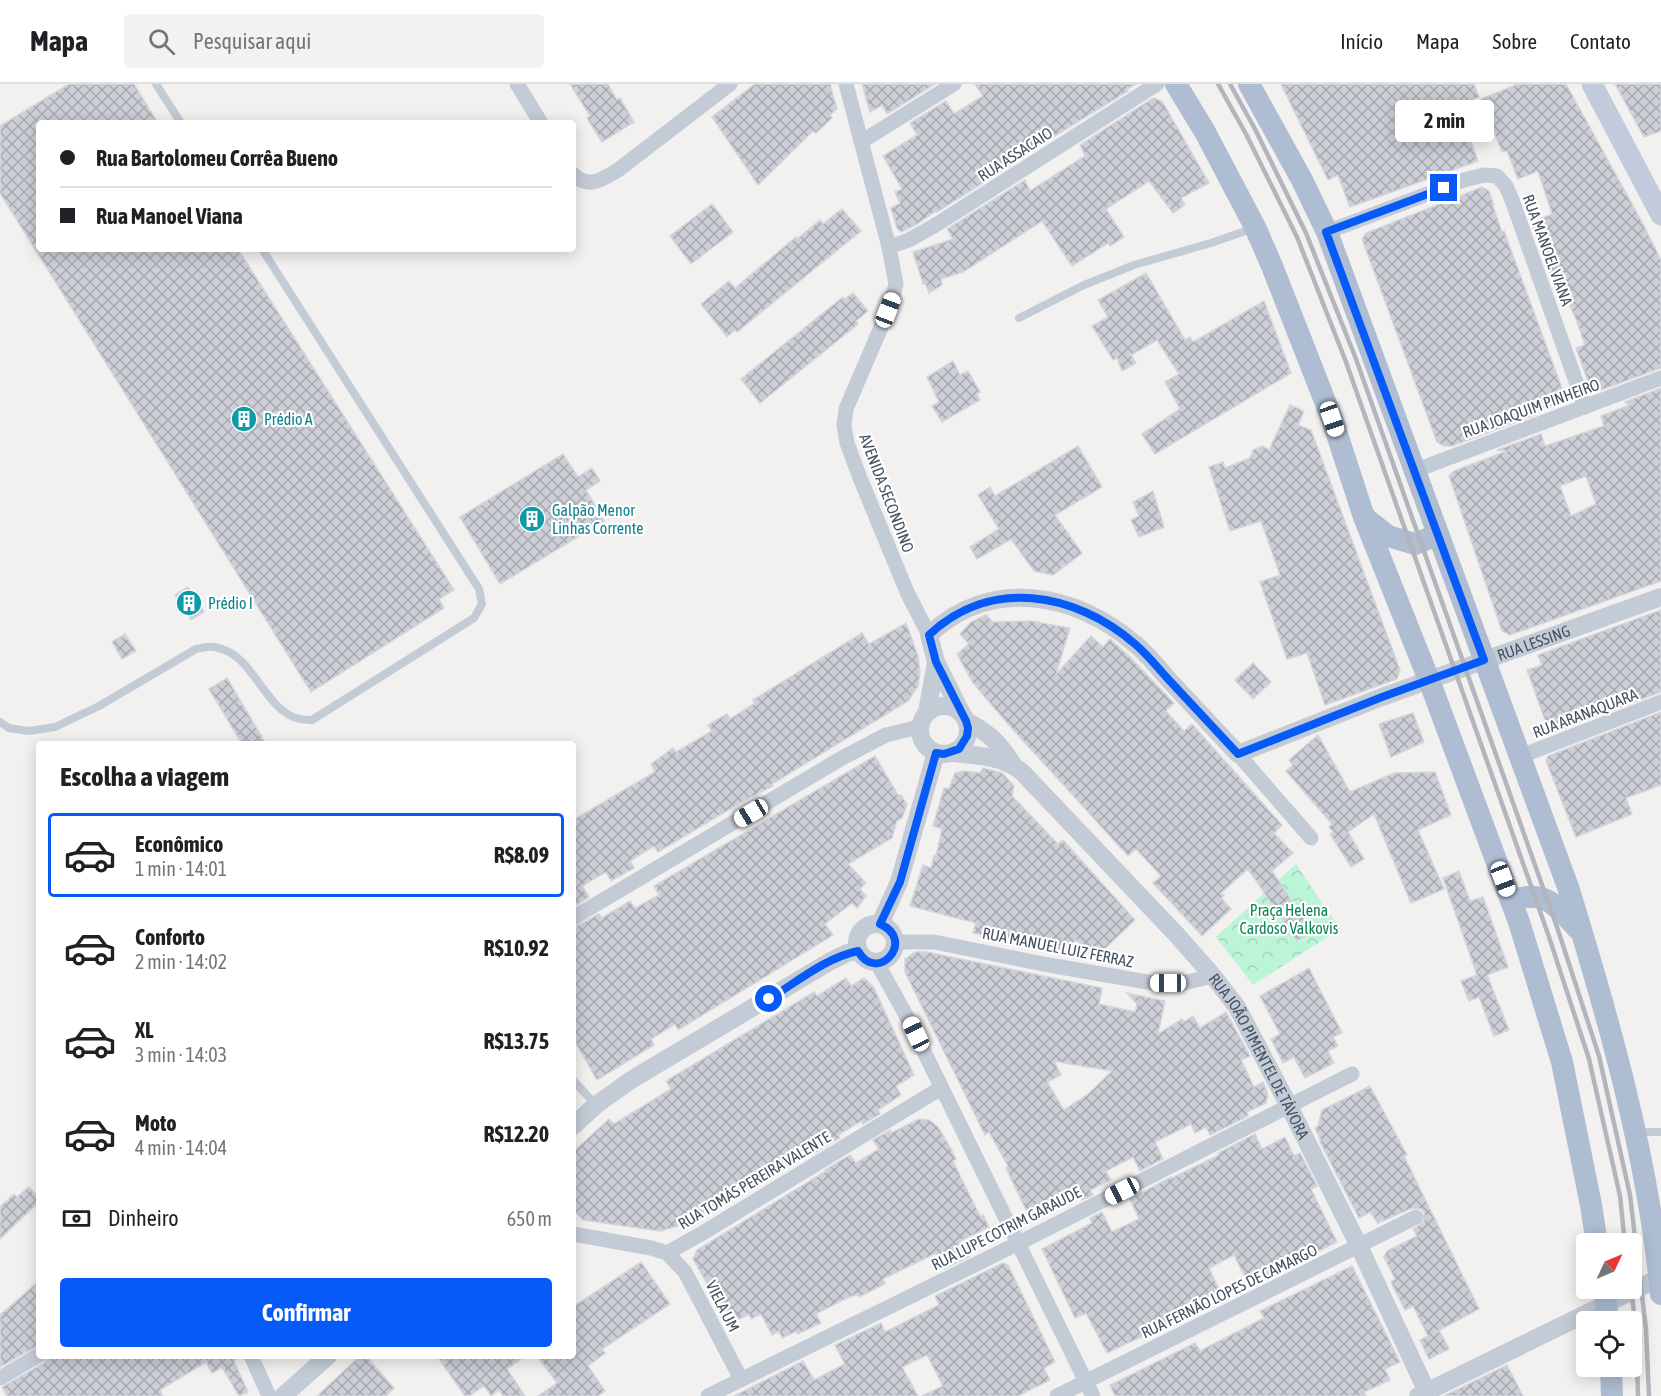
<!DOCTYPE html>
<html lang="pt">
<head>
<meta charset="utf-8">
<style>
  :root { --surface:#fff; --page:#f2f2f2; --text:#202124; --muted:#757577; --line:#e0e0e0; --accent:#065af8 }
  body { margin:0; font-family:"Asap Condensed",sans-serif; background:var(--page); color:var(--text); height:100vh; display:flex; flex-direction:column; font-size:22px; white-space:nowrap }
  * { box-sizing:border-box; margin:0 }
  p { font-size:20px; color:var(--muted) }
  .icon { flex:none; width:33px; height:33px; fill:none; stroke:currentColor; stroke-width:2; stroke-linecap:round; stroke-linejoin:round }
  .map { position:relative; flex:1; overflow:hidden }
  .details { position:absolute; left:36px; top:657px; width:540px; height:618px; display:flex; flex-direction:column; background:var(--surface); border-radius:6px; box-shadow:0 3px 15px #0003 }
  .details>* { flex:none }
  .hud { position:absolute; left:36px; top:36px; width:540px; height:132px; border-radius:6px; box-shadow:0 3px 15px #0003; display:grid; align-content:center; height:132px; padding:0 24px; background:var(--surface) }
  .needle { width:39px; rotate:46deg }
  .fabs { position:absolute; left:1576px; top:1149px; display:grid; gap:12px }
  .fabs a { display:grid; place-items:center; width:66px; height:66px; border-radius:6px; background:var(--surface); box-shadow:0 3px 15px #0003; font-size:30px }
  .end { position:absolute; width:27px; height:27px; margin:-14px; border:8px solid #065af8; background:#fff; box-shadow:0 0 0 3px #fff }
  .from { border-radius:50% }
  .bubble { position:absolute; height:42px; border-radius:6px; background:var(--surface); box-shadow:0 3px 15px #0003; font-size:20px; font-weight:700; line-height:42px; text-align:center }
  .car { position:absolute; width:18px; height:36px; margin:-18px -9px; border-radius:8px; box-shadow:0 0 4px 2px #0007; background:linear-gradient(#fff 24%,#345 0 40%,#fff 0 76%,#345 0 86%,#fff 0) }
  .hud b { display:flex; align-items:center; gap:21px; height:57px; font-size:22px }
  .hud b+b { border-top:2px solid var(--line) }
  .hud i { width:15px; height:15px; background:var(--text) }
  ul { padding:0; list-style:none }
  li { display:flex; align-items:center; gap:18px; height:84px; margin:0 12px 9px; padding:0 12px; border:3px solid transparent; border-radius:6px }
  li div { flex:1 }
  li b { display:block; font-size:22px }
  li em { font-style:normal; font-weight:700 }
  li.current { border-color:var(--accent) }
  li>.icon { width:54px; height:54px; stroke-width:1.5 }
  h2 { padding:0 24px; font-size:27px; line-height:72px }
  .pay { display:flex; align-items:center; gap:15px; height:66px; padding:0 24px; font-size:22px }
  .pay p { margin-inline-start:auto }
  .button { display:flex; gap:12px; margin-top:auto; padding:12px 24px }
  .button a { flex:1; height:69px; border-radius:6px; background:var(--accent); color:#fff; font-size:24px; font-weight:700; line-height:69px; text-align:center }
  header { display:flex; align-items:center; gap:36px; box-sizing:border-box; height:84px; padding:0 30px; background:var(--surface); border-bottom:2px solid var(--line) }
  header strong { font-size:28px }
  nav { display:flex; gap:33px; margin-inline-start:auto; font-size:21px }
  .search { width:420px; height:54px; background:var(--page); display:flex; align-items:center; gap:15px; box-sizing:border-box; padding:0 21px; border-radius:6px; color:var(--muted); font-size:22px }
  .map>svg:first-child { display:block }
  .park { fill:url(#park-crowns) }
  .building { fill:url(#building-cross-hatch); stroke:#d4d6dd; stroke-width:1.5; fill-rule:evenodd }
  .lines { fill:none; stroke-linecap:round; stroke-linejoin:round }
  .service { stroke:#c3cbd7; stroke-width:8 }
  .minor { stroke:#c3cbd7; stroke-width:15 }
  .tertiary { stroke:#c3cbd7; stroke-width:18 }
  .secondary { stroke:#c1cbdb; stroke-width:21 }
  .primary { stroke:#aebdd2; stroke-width:22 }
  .rail { stroke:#b2b5bc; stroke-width:4.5 }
  .route { stroke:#065af8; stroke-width:8 }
  .labels { text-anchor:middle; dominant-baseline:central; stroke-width:4.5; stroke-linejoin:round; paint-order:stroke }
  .street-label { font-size:16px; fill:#465260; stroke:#fff }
  .culture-label { font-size:16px; fill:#0d838f; stroke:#fff; text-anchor:start }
  .park-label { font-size:16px; fill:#0d8554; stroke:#fff }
</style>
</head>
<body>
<header>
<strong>Mapa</strong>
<div class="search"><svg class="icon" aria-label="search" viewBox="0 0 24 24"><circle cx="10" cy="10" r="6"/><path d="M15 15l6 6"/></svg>Pesquisar aqui</div>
<nav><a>Início</a><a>Mapa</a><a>Sobre</a><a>Contato</a></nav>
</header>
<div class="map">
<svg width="1661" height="1312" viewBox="0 0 1661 1312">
  <defs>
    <pattern id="park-crowns" width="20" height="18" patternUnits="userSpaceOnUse" patternTransform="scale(1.5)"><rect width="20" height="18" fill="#bbf4d6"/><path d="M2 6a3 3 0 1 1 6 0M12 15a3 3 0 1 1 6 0" fill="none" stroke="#a2d3ba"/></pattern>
    <pattern id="building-cross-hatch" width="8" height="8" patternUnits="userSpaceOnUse" patternTransform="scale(1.5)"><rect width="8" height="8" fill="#cccfd6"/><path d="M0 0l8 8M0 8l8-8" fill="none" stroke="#a7abb1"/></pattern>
  </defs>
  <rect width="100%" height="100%" fill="#f3f1f0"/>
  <polygon class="park" points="1296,780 1340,845 1253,901 1216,853"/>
  <g class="building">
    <polygon points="69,0 134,0 158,39 39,39 39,165 238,165 454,506 439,515 444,524 311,608 0,109 0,42"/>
    <polygon points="570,0 608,0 617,16 620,14 634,38 602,58 587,34 590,32"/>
    <polygon points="755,0 830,0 837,25 830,31 832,34 816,49 813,47 758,101 712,33"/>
    <polygon points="862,0 935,0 887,30 882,21 870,28"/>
    <polygon points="975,0 1136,0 1126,6 1128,7 1030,67 1015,77 1016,78 937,128 936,127 917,140 901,148 897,144 891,124 900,119 895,108 902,105 883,72 917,51 910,39 946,17 954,30 983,12"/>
    <polygon points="1281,0 1474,0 1479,13 1458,21 1478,77 1350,123 1338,91 1328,96"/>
    <polygon points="1518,0 1566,0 1643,140 1661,176 1661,284 1601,306 1589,300 1576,264 1585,261 1576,235 1569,220 1562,222 1531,139 1552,130 1538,87 1518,95 1507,67 1502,68 1481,15"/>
    <polygon points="1615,0 1661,0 1661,47 1644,53"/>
    <polygon points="1153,14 1162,17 1209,99 1181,114 1185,121 1173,129 1149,97 1106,125 1124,153 1110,162 1108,159 1072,182 1042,137 963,188 941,195 942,201 929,209 925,199 923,200 913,168 953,155 947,145 1025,96 1030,107 1085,72 1080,61"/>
    <polygon points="1482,103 1489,107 1494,121 1493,122 1502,148 1504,147 1563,307 1553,311 1556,320 1534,328 1535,331 1452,362 1444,362 1437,358 1362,155 1366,149"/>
    <polygon points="712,120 733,148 691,180 670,152"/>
    <polygon points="842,125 861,147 737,248 735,246 727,253 701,220 729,197 735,204 796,153 797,155 820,136 823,140"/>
    <polygon points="1146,189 1185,256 1190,253 1193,258 1264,217 1291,289 1155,370 1142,350 1180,325 1165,298 1179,290 1157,256 1131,271 1136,279 1122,287 1117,274 1113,276 1092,242 1108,233 1098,216"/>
    <polygon points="853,209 868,227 856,237 858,240 760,319 741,295 843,213 845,215"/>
    <polygon points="953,277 960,291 968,287 980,308 977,310 980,316 942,338 932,322 939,318 927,293"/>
    <path d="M1661 304V497L1510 551 1502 547 1449 392 1454 387 1507 367 1497 366 1541 350 1545 362 1604 342 1601 332 1630 321 1625 318ZM1586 392 1596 420 1571 432 1560 402Z"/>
    <polygon points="1290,321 1304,327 1298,341 1311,346 1400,586 1397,595 1325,621 1307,569 1287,575 1260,498 1280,491 1261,437 1230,447 1209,383 1223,378 1225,384 1250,374 1253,366 1262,362 1269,366"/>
    <polygon points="1078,362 1102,403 1055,431 1082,469 1053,491 1034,487 1011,455 977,475 970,463 999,445 978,411 990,403 995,412"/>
    <polygon points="563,370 578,393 592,384 600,397 586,406 604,437 500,500 460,433"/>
    <polygon points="1153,407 1164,443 1139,453 1131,436 1139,432 1133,418"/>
    <polygon points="188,503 204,528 191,536 175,511"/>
    <polygon points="1661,526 1661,608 1550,650 1527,586 1542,581 1538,571"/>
    <polygon points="986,531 993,538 1031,537 1070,544 1056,590 1091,552 1103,563 1110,555 1129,572 1174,619 1166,627 1184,647 1192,640 1282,741 1274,749 1293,769 1272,787 1312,847 1297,857 1248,785 1221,809 1224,812 1221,814 1231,825 1202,852 1153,799 1161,792 1136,765 1128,772 1008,640 973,599 957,570 969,560 960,550 971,538"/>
    <polygon points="906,539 918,572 920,589 918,602 908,617 772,700 773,702 745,716 658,768 654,762 630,777 634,784 611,797 606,788 582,802 589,813 573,823 573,736 655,688 651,680 673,664 676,668 712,647 708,641 727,630 730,635 755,619 753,616 862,549 869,560"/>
    <polygon points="125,550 136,567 122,575 112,558"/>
    <polygon points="1253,579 1271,598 1253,615 1235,596"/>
    <polygon points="227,594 266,660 242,660 209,605"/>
    <polygon points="1661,628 1661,701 1626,714 1632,730 1576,753 1546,677 1548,672"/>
    <polygon points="1413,629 1424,658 1391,673 1379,640"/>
    <polygon points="1318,651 1350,708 1394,689 1435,688 1451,731 1418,746 1444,805 1411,819 1374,730 1348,748 1364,775 1351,783 1330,750 1333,748 1329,743 1332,740 1286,687 1293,681 1289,676"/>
    <polygon points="875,672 898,711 901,711 907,720 902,734 897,737 892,754 848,780 866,799 860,805 866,812 857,824 852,819 825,840 833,851 678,946 675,940 651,955 654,961 597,996 573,954 573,844 599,830 602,834 630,817 635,824 659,811 654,802"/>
    <polygon points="983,684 1002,689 1014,702 1012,712 1058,760 1063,756 1135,836 1095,874 1076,856 1063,868 973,849 976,839 910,822 923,781 931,784 934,771 936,772 942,745 933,742 944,704 949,705 955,689 964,687 980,689"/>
    <polygon points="1459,787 1470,817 1483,813 1508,883 1487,891 1509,946 1494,952 1479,913 1469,917 1461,897 1477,891 1443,794"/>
    <path d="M915 868H927L1102 904 1099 920 1135 928 1137 920 1127 909 1165 917 1158 950 1182 935 1184 938 1193 932 1200 944 1226 928 1250 972 1241 976 1254 1003 1263 998 1268 1010 1266 1019 1247 1028 1248 1032 1210 1051 1206 1043 1195 1049 1191 1040 1155 1058 1163 1075 1140 1087 1133 1073 1106 1087 1111 1096 1090 1106 1093 1111 1082 1116 1080 1111 1075 1114 1072 1107 1027 1128 1006 1084 1008 1082 989 1048 985 1051 905 888V875ZM1054 977 1070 980 1112 987 1087 1011 1064 1026 1047 998 1061 991Z"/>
    <polygon points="1309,884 1342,949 1333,953 1338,962 1328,967 1334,979 1305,994 1294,973 1283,979 1271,955 1280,950 1260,912"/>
    <polygon points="846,894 851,902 864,894 874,904 914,991 896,1002 901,1011 878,1026 880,1030 863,1040 861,1037 838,1051 840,1054 815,1069 809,1057 785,1071 789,1078 685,1140 660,1147 583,1136 573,1125 573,1068 609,1035 614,1040 671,1005 666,997 681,988 814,908 817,912"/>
    <polygon points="1370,1002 1407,1071 1404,1072 1479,1225 1436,1248 1439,1246 1449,1265 1429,1275 1420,1256 1428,1252 1413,1222 1405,1226 1391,1198 1395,1195 1384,1173 1387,1167 1417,1152 1413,1145 1424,1138 1424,1128 1421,1125 1412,1124 1378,1139 1370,1128 1359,1134 1320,1058 1321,1057 1315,1044 1318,1042 1322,1026"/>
    <polygon points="919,1035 929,1036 938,1043 950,1063 956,1075 953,1077 980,1132 983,1131 989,1143 960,1157 969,1173 944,1185 936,1169 883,1195 885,1200 859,1213 857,1210 841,1217 816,1230 821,1239 798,1250 797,1247 782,1254 779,1247 772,1251 761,1230 751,1235 749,1230 730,1240 693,1175 697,1166 826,1087 825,1086 850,1071 856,1079 879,1065 873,1056 890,1046 891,1049"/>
    <polygon points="1255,1050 1262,1065 1285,1053 1294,1072 1300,1069 1317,1102 1311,1105 1337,1158 1249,1201 1234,1171 1209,1184 1223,1214 1208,1221 1205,1214 1169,1231 1173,1238 1107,1269 1086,1229 1075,1234 1042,1165 1092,1139 1090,1134 1102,1128 1112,1148 1139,1135 1130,1115 1171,1093 1172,1094 1219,1071 1218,1069"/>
    <polygon points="29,1103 39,1114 39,1118 0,1155 0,1123 14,1110 17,1113"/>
    <polygon points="641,1178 670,1220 602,1265 605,1269 588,1282 605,1307 598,1312 538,1312 557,1299 537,1272 573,1272 573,1223"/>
    <polygon points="1003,1179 1008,1181 1055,1278 1044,1284 1050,1296 1018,1312 922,1312 943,1302 927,1271 902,1283 918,1312 734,1312 803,1277 814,1296 845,1280 835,1261 881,1239 885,1248 939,1221 935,1212"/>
    <polygon points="1352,1182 1400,1278 1385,1285 1390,1296 1364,1308 1366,1312 1115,1312 1110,1301 1195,1259 1200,1267 1264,1234 1260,1227"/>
    <polygon points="39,1197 39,1261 0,1283 0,1231"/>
    <polygon points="49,1272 241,1272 234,1277 248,1308 239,1312 222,1283 212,1289 206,1278 160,1306 163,1312 7,1312 2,1303 44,1279"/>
    <polygon points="360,1272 366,1272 394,1304 386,1312 317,1312"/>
    <polygon points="437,1272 525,1272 507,1285 525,1312 503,1312 499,1306 491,1312 484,1302 469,1312 465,1312"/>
    <polygon points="1507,1281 1523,1312 1444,1312"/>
  </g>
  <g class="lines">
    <g class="service">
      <polyline points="156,0 181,39"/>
      <polyline points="1019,234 1084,201 1134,181 1211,159 1254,144"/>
      <path d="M0 638 9 644 29 647 55 643 99 622 196 565C202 564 209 562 214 563 259 569 264 639 312 636L474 534 482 520 479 505 262 165"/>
      <polyline points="573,996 596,1021"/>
      <polyline points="1638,1048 1661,1048"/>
    </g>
    <g class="minor">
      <polyline points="517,0 541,39"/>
      <polyline points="846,0 889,163 896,200 893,211 882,241 846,325 844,341 847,359 860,394 907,508 929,551"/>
      <polyline points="861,58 954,0"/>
      <path d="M573 90C588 106 603 95 618 86L730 0"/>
      <polyline points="1327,148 1464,96 1484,91 1497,92 1506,102 1512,116 1585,323"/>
      <polyline points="889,163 909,156 934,142 1157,0"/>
      <polyline points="1414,387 1661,294"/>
      <polyline points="1238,670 1311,754"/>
      <polyline points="1521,672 1661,618"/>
      <polyline points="573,834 842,674 886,651 919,643"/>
      <polyline points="895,858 934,858 1043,880 1153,899 1183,899 1213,892"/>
      <polyline points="877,879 907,933 1093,1312"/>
      <polyline points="573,1150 651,1164 667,1169 701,1150 941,1004"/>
      <polyline points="667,1169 685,1188 741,1295"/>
      <polyline points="251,1272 269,1312"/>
      <polyline points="0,1294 39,1271"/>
      <polyline points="708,1312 1017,1160 1352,990"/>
      <polyline points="1057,1312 1416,1133"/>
    </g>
    <g class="tertiary">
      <circle cx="944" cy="646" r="24"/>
      <polyline points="927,628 936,578"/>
      <path id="s1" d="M962 630 936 578 929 551C990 493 1075 508 1135 560 1148 570 1158 584 1169 596 1192 621 1215 645 1238 670L1382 613 1661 513"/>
      <path d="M966 637C990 649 1000 660 1014 682"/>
      <path id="s2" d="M952 669C976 671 1002 672 1022 688L1176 850 1213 892 1237 923 1289 1022 1359 1162 1427 1308"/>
      <circle cx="876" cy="859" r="19"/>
      <polyline points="880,840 899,798 936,669"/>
      <polyline points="573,1042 596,1021 631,996 829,878 847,869 858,867"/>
      <polyline points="283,1312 328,1272"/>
      <polyline points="1418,1312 1661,1193"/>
    </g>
    <polyline class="secondary" points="1592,0 1661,131"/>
    <g class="primary">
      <polyline points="1176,0 1205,48 1255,143 1272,182 1332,335 1364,433 1429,596 1519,838 1562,978 1591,1121 1597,1160"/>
      <path d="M1249 0 1302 96 1327 148 1568 803C1609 936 1648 1072 1661 1210"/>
      <polyline points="1365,434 1388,452 1415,460 1437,451"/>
      <path d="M1511 817C1544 804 1557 822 1577 844"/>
      <polyline points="1604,1204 1608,1238"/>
      <polyline points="1611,1282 1612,1312"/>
    </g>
    <g class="rail">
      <polyline points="1218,0 1246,50 1297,153 1346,278 1548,850 1589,975 1620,1112 1625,1160"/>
      <polyline points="1230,0 1255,45 1306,149 1356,275 1558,846 1599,972 1630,1111 1646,1245 1649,1312"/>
      <polyline points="1631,1204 1636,1245 1638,1312"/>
    </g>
  </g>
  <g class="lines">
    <path class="route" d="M769 915C797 898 825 874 858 867 877 901 917 856 880 840L900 798 936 669 944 670 959 665 967 652 968 644 966 637 936 578 929 551C990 493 1075 508 1135 560 1147 570 1158 584 1169 596 1192 621 1215 645 1238 670L1382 613 1484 576 1326 148 1444 104"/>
  </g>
  <defs>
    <g id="building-disc" transform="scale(1.35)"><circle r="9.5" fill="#0f9aa8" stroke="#fff"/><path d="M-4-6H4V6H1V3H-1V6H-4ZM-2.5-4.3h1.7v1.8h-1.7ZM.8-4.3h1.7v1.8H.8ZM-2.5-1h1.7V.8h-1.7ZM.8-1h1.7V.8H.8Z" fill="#fff"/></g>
  </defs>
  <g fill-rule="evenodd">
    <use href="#building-disc" x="244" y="335"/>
    <use href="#building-disc" x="532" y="435"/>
    <use href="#building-disc" x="189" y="519"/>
  </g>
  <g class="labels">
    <g class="street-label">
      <text transform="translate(1015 70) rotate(-33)">RUA ASSACAIO</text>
      <text transform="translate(1548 166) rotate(70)">RUA MANOEL VIANA</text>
      <text transform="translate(1531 324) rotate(-20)">RUA JOAQUIM PINHEIRO</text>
      <text transform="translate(887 409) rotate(69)">AVENIDA SECONDINO</text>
      <text stroke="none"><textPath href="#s1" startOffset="780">RUA LESSING</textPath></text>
      <text transform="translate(1585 629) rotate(-21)">RUA ARANAQUARA</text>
      <text transform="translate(1058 863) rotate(11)">RUA MANUEL LUIZ FERRAZ</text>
      <text stroke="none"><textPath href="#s2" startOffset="446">RUA JOÃO PIMENTEL DE TÁVORA</textPath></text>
      <text transform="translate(754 1096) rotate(-31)">RUA TOMÁS PEREIRA VALENTE</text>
      <text transform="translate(1006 1144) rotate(-27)">RUA LUPE COTRIM GARAUDE</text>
      <text transform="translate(1229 1207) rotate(-26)">RUA FERNÃO LOPES DE CAMARGO</text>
      <text transform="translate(723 1222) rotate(63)">VIELA UM</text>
    </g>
    <g class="culture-label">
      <text x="264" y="335">Prédio A</text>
      <text x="552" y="426">Galpão Menor<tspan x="552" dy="18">Linhas Corrente</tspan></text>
      <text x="208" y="519">Prédio I</text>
    </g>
    <g class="park-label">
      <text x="1289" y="826">Praça Helena<tspan x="1289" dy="18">Cardoso Valkovis</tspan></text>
    </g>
  </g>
</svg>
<div class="fabs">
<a><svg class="needle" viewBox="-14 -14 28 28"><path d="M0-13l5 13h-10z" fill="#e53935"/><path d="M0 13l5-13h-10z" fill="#757577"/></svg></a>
<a><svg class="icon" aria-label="locate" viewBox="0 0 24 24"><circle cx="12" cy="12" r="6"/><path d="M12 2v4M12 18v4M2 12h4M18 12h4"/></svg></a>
</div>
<i class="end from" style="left:769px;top:915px"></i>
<i class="end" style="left:1444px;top:104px"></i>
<div class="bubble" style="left:1395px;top:16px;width:99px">2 min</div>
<i class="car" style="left:888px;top:226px;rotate:21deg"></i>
<i class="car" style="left:1332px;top:335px;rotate:161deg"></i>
<i class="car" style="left:751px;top:729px;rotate:239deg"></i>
<i class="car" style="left:1503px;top:795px;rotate:159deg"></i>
<i class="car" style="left:1168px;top:899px;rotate:270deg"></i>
<i class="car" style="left:916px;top:950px;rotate:335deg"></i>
<i class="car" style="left:1122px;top:1107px;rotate:243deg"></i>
<div class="hud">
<b><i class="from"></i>Rua Bartolomeu Corrêa Bueno</b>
<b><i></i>Rua Manoel Viana</b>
</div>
<section class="details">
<h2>Escolha a viagem</h2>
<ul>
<li class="current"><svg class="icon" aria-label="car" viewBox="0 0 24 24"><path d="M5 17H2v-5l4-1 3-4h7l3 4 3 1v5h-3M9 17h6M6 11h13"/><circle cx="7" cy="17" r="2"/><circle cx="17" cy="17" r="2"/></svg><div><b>Econômico</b><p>1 min · 14:01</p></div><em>R$8.09</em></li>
<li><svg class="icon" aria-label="car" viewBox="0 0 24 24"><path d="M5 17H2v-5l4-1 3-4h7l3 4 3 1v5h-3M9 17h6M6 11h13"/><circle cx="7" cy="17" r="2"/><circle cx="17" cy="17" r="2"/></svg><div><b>Conforto</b><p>2 min · 14:02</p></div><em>R$10.92</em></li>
<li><svg class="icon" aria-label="car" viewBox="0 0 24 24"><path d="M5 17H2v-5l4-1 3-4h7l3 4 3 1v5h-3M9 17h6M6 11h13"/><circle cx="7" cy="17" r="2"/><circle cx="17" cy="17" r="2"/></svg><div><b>XL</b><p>3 min · 14:03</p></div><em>R$13.75</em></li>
<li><svg class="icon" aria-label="car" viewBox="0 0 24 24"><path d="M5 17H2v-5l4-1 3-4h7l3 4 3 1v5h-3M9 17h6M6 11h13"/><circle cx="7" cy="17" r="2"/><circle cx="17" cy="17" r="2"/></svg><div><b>Moto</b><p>4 min · 14:04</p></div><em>R$12.20</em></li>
</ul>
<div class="pay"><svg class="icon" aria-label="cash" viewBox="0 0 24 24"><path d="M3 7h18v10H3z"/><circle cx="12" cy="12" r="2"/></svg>Dinheiro<p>650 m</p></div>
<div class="button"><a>Confirmar</a></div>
</section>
</div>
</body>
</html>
